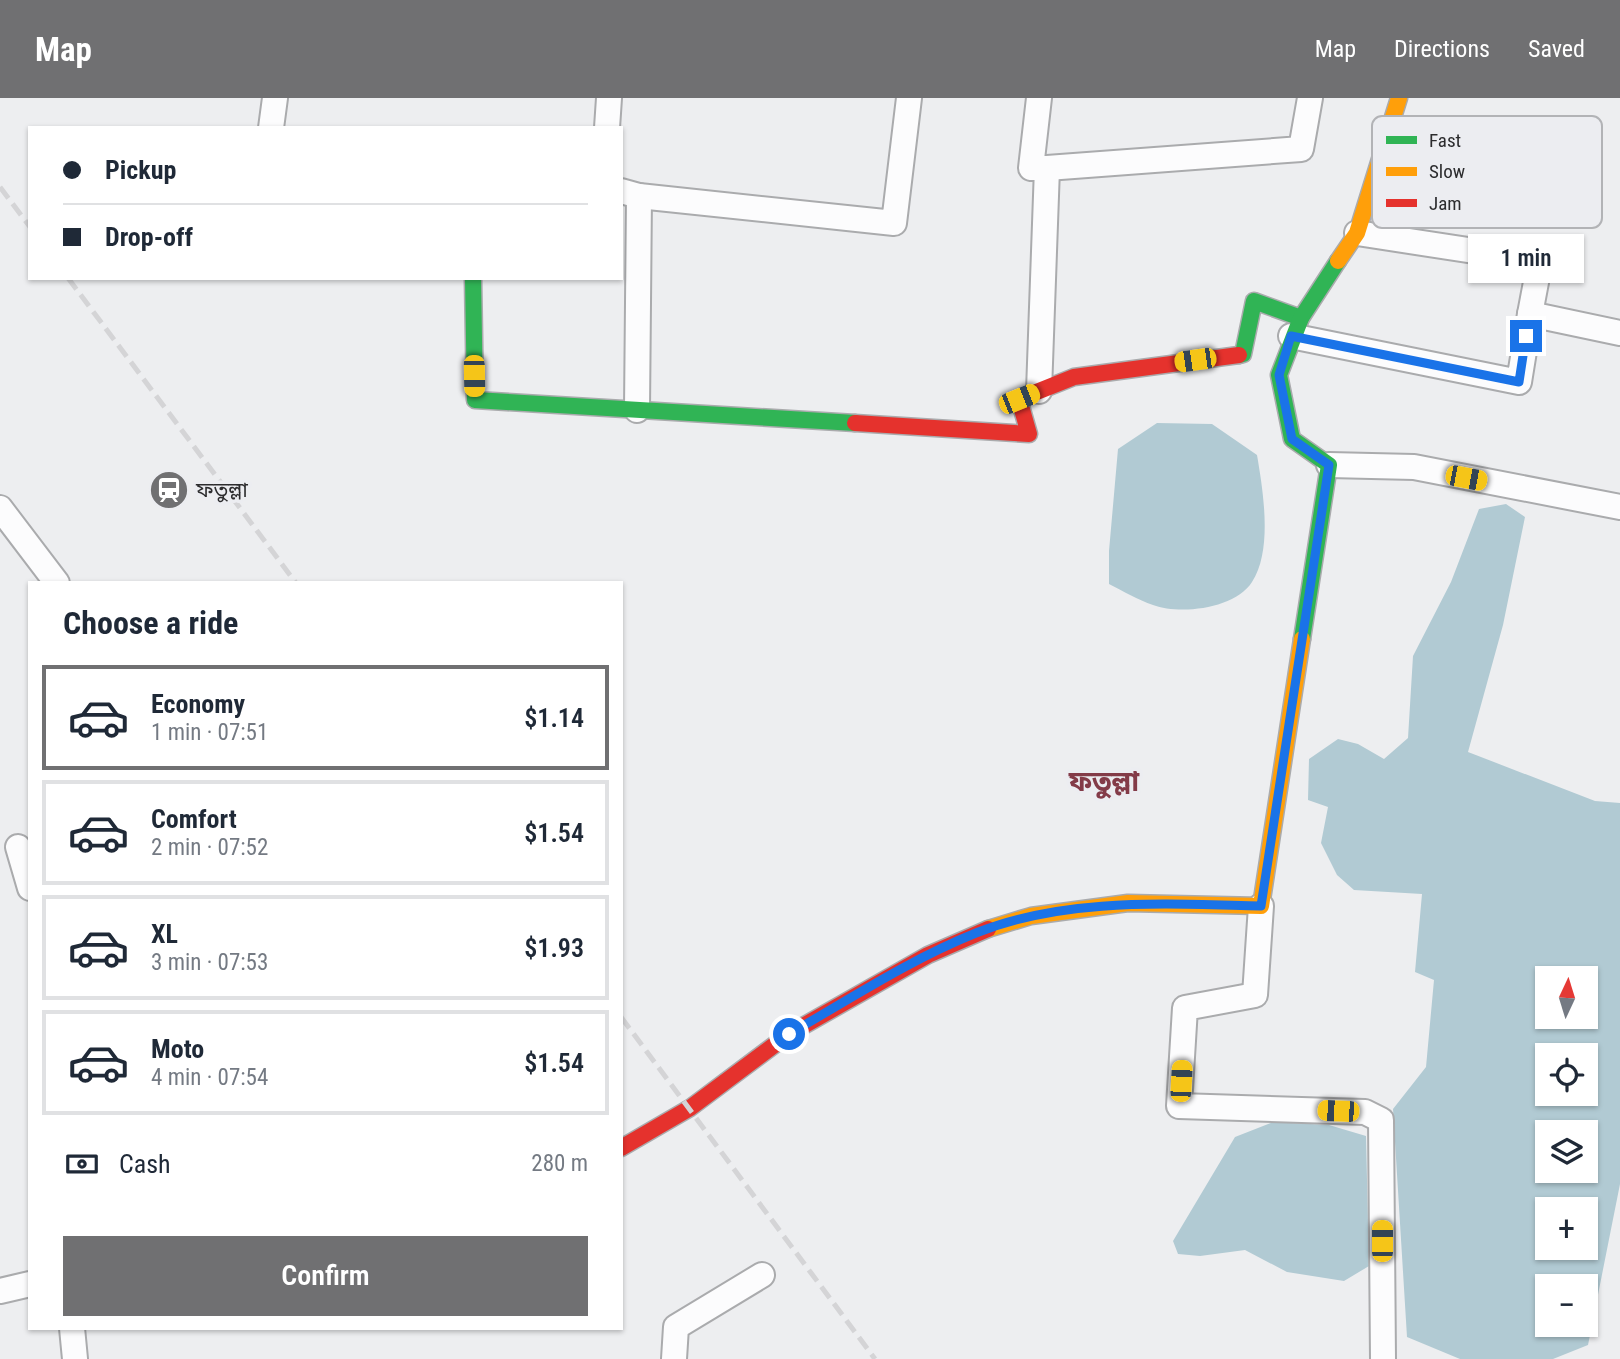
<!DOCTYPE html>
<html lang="en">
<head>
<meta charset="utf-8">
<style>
  :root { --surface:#fff; --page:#f6f6f7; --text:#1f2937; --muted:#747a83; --line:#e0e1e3; --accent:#707072 }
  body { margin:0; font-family:"Roboto Condensed","Noto Sans Bengali",sans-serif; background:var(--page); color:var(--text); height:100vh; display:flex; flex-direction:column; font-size:26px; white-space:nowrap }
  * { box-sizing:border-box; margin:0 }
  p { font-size:23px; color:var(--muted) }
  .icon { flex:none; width:38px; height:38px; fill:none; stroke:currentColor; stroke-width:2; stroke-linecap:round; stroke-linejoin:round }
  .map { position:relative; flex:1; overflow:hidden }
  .drawer { position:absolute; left:28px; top:483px; width:595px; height:749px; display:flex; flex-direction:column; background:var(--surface); border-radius:0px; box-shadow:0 2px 5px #0004 }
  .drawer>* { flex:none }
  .guide { position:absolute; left:28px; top:28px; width:595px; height:154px; border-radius:0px; box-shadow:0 2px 5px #0004; display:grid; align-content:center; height:154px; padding:0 35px; background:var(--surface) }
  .needle { width:46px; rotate:4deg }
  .tools { position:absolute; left:1535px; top:868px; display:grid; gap:14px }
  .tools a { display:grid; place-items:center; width:63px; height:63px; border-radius:0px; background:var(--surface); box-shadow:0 2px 5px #0004; font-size:35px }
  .end { position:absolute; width:32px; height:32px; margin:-16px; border:9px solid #1a73e8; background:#fff; box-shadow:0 0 0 4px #fff }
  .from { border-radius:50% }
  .bubble { position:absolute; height:49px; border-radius:0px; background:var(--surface); box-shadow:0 2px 5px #0004; font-size:23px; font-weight:600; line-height:49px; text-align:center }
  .car { position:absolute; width:21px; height:42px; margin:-21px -10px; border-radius:9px; box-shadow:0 0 5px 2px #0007; background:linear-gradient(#f5c518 24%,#345 0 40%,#f5c518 0 76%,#345 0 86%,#f5c518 0) }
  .guide b { display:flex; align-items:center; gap:24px; height:66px; font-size:26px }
  .guide b+b { border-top:2px solid var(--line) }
  .guide i { width:18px; height:18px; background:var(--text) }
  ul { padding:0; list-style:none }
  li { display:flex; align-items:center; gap:21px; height:105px; margin:0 14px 10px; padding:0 21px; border:4px solid var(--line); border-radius:0px }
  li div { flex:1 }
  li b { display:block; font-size:26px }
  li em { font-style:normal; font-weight:600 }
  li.on { border-color:var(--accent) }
  li>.icon { width:63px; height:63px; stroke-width:1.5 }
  h2 { padding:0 35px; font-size:32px; line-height:84px }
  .pay { display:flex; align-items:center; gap:18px; height:77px; padding:0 35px; font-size:26px }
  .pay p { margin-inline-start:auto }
  .action { display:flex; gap:14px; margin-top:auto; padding:14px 35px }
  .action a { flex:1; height:80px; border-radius:0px; background:var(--accent); color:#fff; font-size:28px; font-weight:600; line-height:80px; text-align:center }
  header { display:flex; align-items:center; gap:42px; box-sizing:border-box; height:98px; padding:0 35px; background:var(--accent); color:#fff }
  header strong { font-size:33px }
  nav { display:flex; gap:38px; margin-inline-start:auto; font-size:24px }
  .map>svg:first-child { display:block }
  .water { fill:#b1cad3; fill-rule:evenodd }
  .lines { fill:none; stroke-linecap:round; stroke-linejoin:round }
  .street-casing { stroke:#aaabad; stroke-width:28 }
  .fast-casing { stroke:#aaabad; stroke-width:19 }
  .slow-casing { stroke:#aaabad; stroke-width:19 }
  .jam-casing { stroke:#aaabad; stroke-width:19 }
  .street { stroke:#fcfcfd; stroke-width:24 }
  .fast { stroke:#30b455; stroke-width:16 }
  .slow { stroke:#ff9f0a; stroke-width:16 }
  .jam { stroke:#e5322d; stroke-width:16 }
  .rail { stroke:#d4d4d6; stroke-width:5; stroke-dasharray:14 7; stroke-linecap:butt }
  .route { stroke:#1a73e8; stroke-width:9 }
  .labels { text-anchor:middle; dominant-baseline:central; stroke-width:7; stroke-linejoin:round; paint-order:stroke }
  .poi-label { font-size:21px; fill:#2c2c2e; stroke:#ecedf1; text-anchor:start }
  .district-label { font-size:28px; font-weight:bold; fill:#833b48; stroke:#ecedf1 }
  .key { fill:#ecedf1; stroke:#b2b3b6; stroke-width:2 }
  .key-label { font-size:19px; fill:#2c2c2e }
</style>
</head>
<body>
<header>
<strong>Map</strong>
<nav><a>Map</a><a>Directions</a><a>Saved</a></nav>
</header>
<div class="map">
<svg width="1620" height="1261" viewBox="0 0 1620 1261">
  <rect width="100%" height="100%" fill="#edeef0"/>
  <g class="water">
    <path d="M1157 325 1212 326 1257 357C1263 392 1273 452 1252 484 1235 511 1180 517 1153 507 1138 502 1123 493 1109 486V453L1118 351Z"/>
    <path d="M1506 406 1525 419 1503 527 1468 654 1595 703 1620 705V1086L1588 1247 1553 1261H1460L1407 1239 1393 1011 1426 969 1434 882 1415 874 1422 796 1354 792 1337 777 1321 745 1328 709 1308 702 1309 661 1338 641 1358 646 1384 661 1408 640 1413 558 1451 484 1479 411ZM1547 880H1586V919H1547ZM1547 957H1586V996H1547ZM1547 1034H1586V1073H1547ZM1547 1111H1586V1150H1547ZM1547 1188H1586V1227H1547Z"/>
    <polygon points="1273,1024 1329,1027 1366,1038 1369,1168 1344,1183 1287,1174 1245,1152 1200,1158 1178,1156 1173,1143 1235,1039"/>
  </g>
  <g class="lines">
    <g class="street-casing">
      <g id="street">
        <polyline points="1039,0 1031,70 1047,70 1039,293"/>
        <polyline points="271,30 275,0"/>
        <polyline points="607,30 609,0"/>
        <polyline points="1047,70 1301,51 1310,0"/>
        <polyline points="621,93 639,98 894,125 909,0"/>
        <polyline points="1357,135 1540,163 1530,216 1620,235"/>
        <polyline points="1291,238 1519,284 1530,216"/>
        <polyline points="637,312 639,98"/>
        <polyline points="1329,367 1414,369 1620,409"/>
        <polyline points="0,410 57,485"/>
        <polyline points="18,749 30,790"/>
        <polyline points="1261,808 1255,897 1185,910 1179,1008 1365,1014 1381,1022 1383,1261"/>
        <polyline points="0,1193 30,1186"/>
        <polyline points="72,1230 75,1261"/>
        <polyline points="674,1261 676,1229 762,1177"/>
      </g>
    </g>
    <g class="fast-casing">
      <g id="fast">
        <polyline points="473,180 475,302 855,325"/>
        <polyline points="1239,257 1243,256 1254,203 1301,220"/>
        <polyline points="1302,541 1329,367 1292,341 1279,277 1301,220 1338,163"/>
      </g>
    </g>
    <g class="slow-casing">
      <g id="slow">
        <polyline points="1338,163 1357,135 1399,0"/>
        <polyline points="988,831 1031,818 1128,805 1261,808 1302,541"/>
      </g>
    </g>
    <g class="jam-casing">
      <g id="jam">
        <polyline points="855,325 1029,336 1019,301 1074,279 1239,257"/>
        <polyline points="621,1050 690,1010 789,936 928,857 988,831"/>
      </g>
    </g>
    <use href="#street" class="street"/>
    <use href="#fast" class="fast"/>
    <use href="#slow" class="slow"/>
    <use href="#jam" class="jam"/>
    <g class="rail">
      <polyline points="0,89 30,129"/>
      <polyline points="68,180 296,485"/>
      <polyline points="621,919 875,1261"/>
    </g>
  </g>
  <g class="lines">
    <path class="route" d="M789 936C850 901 911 861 976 835 1066 799 1166 806 1261 808L1329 367 1292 341 1279 277 1291 238 1519 284 1526 238"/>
  </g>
  <defs>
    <g id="station-disc" transform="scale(2.0125)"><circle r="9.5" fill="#707072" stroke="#ecedf1"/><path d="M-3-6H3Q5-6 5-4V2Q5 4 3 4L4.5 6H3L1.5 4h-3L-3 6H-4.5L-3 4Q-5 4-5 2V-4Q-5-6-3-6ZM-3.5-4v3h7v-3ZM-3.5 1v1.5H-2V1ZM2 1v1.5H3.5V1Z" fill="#fff"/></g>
  </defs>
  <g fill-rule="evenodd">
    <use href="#station-disc" x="169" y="392"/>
  </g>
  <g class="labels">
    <g class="poi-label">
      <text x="196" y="392">ফতুল্লা</text>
    </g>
    <g class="district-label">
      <text x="1104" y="683">ফতুল্লা</text>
    </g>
  </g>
  <rect x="1372" y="18" width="230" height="112" rx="10" class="key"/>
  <rect x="1386" y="38" width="31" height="8" fill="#30b455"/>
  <rect x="1386" y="69" width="31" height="9" fill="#ff9f0a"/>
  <rect x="1386" y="101" width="31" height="8" fill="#e5322d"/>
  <g class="key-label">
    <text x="1429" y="49">Fast</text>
    <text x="1429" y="80">Slow</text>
    <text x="1429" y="112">Jam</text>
  </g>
</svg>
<div class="tools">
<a><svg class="needle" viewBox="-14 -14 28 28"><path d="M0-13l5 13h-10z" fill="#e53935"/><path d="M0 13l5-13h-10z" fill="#747a83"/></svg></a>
<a><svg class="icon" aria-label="locate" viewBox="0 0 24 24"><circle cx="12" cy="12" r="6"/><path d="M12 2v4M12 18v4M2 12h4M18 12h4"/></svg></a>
<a><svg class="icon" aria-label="layers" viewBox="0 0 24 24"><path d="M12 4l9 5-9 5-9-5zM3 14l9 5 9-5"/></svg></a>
<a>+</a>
<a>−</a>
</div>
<i class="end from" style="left:789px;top:936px"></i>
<i class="end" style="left:1526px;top:238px"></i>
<div class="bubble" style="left:1468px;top:136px;width:116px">1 min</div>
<i class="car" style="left:1195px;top:262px;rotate:262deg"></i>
<i class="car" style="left:474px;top:278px;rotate:179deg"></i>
<i class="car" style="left:1019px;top:301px;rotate:68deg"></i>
<i class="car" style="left:1466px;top:380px;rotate:101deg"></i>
<i class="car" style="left:1181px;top:983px;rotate:3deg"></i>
<i class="car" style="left:1338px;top:1013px;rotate:272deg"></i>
<i class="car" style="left:1382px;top:1143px;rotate:0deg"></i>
<div class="guide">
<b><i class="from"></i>Pickup</b>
<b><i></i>Drop-off</b>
</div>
<section class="drawer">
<h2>Choose a ride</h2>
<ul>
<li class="on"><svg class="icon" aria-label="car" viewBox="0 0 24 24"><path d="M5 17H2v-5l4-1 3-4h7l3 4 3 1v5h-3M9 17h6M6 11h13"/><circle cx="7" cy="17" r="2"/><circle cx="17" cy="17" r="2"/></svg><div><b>Economy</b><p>1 min · 07:51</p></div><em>$1.14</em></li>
<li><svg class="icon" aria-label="car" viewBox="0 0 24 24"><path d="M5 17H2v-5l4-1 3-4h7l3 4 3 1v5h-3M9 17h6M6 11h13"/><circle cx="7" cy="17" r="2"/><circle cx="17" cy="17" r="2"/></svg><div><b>Comfort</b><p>2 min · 07:52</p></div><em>$1.54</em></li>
<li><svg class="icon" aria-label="car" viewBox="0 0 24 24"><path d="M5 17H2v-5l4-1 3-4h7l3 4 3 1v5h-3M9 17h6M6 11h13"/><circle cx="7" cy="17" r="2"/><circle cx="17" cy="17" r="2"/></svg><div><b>XL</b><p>3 min · 07:53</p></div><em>$1.93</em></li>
<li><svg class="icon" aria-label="car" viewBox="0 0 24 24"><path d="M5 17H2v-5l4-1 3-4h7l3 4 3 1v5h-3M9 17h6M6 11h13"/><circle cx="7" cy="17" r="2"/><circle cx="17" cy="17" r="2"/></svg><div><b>Moto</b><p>4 min · 07:54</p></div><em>$1.54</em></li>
</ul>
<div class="pay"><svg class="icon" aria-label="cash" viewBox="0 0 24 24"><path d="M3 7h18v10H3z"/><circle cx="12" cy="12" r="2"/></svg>Cash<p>280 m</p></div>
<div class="action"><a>Confirm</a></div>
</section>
</div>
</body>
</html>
